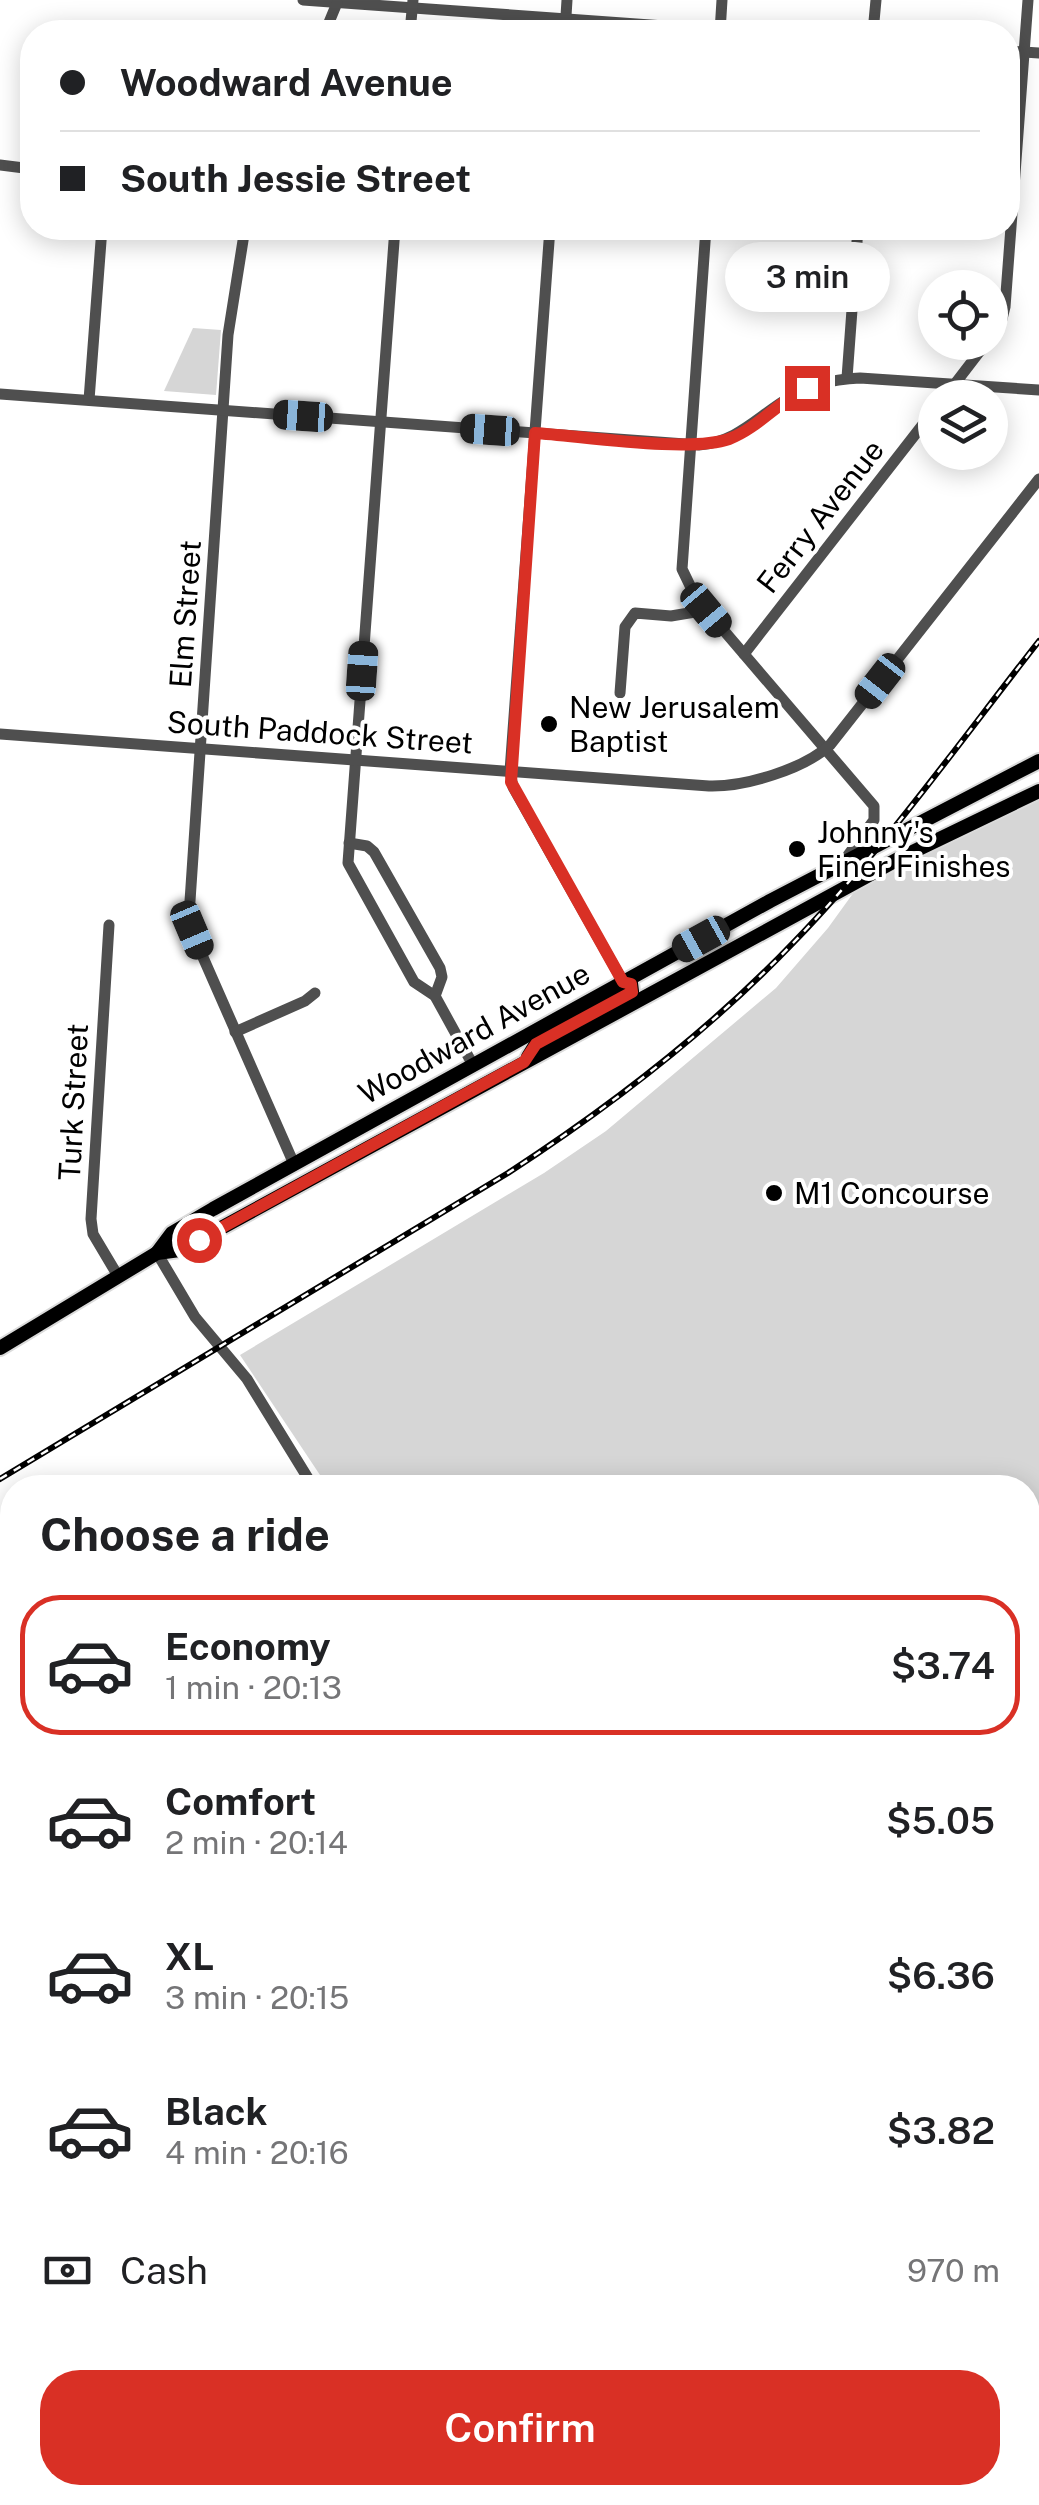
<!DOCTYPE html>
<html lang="en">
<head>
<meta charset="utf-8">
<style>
  :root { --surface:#fff; --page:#f6f6f6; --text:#202124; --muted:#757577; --line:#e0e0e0; --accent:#d93025 }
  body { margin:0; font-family:"Public Sans",sans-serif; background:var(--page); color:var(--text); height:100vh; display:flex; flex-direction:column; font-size:38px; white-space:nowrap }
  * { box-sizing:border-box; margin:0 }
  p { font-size:32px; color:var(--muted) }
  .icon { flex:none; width:55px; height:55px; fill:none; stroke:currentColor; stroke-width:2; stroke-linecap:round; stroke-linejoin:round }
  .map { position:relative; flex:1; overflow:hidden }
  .drawer { position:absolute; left:0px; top:1475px; width:1040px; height:1030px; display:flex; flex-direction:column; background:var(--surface); border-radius:40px 40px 0 0; box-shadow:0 5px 25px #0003 }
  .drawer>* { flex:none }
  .top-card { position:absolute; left:20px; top:20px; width:1000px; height:220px; border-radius:40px; box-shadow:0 5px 25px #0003; display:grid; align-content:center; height:220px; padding:0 40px; background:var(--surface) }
  .fabs { position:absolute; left:918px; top:270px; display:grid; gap:20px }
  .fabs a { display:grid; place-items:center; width:90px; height:90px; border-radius:50%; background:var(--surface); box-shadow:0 5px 25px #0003; font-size:50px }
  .end { position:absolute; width:45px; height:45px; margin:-22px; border:12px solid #d93025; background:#fff; box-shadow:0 0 0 5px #fff }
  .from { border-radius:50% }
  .bubble { position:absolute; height:70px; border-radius:35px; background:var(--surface); box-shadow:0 5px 25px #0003; font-size:32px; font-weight:600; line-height:70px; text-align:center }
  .car { position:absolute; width:30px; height:60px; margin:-30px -15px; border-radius:12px; box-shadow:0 0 8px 2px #0007; background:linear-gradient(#222 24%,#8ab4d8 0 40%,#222 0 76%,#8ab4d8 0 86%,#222 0) }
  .top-card b { display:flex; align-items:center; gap:35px; height:95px; font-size:38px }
  .top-card b+b { border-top:2px solid var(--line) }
  .top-card i { width:25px; height:25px; background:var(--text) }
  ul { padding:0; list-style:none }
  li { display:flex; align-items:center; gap:30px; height:140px; margin:0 20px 15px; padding:0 20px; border:5px solid transparent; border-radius:40px }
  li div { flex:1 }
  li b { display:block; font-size:38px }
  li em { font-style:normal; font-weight:600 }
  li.current { border-color:var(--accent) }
  li>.icon { width:90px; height:90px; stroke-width:1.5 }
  h2 { padding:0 40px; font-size:45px; line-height:120px }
  .pay { display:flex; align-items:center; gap:25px; height:110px; padding:0 40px; font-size:38px }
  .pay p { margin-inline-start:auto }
  .action { display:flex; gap:20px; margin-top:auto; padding:20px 40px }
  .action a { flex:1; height:115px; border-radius:40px; background:var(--accent); color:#fff; font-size:40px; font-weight:600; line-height:115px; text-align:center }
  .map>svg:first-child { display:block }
  .green { fill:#d6d6d6 }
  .water { fill:#9d9d9d }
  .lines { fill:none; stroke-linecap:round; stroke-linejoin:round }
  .major-casing { stroke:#dbdbdb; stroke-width:18 }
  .minor { stroke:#4f4f4f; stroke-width:11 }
  .major { stroke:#000; stroke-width:14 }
  .rail-casing { stroke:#000; stroke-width:6 }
  .rail { stroke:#fff; stroke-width:2.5; stroke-dasharray:8; stroke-linecap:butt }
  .route { stroke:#d93025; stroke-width:12 }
  .poi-dot { fill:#000; stroke:#fff; stroke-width:4 }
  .labels { text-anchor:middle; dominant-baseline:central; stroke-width:8; stroke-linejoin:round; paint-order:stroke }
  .street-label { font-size:30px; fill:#000; stroke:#fff }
  .poi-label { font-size:30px; fill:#000; stroke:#fff; text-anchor:start }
</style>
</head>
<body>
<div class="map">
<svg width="1039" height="2505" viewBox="0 0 1039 2505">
  <rect width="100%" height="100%" fill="#fff"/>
  <g class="green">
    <polygon points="193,328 221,330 216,395 164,391"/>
    <polygon points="1039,796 1039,1572 1028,1571 1028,1488 328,1487 240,1355 544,1173 606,1131 776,988 828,928 854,892"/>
    <polygon points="1028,2348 1039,2349 1039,2469 1028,2468"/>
    <polygon points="206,2492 493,2493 462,2505 205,2505"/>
    <polygon points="838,2493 994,2493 993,2505 849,2505"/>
  </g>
  <g class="water">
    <polygon points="0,2410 12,2411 12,2492 142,2493 142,2501 137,2505 0,2505"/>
    <polygon points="493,2492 838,2492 849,2505 462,2505"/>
  </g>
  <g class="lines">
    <g class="major-casing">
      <g id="major">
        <polyline points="528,1057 536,1044 632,991 631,983 623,982"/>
        <polyline points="157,1253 172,1233 213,1209 770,901 1039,761"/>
        <polyline points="0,1348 157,1253 180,1250 199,1240 900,858 1039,791"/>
      </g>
    </g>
    <g class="minor">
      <polyline points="303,0 748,32"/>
      <polyline points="325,32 337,3"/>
      <polyline points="410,32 413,0"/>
      <polyline points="565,32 567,0"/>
      <polyline points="720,32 722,0"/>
      <polyline points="873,32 876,0"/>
      <polyline points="1008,51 1039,53"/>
      <polyline points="0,165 32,169"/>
      <polyline points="245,228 228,335 189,916 191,930 294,1164"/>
      <polyline points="395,228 348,863 414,982 435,996 473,1065"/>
      <polyline points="550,228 510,771 513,787 623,982"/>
      <polyline points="706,228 682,569 696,598 874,806 874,820 843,862"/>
      <polyline points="990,338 1001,323 1005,307 1028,0"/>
      <polyline points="847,378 858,228"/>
      <path d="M0 394 699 445C736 442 754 420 784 401 807 385 833 379 860 378L1039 390"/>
      <polyline points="944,398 987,342"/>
      <polyline points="89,400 102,228"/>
      <polyline points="744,654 935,409"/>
      <polyline points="620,693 625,627 635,613 671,616 707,610"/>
      <path d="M0 734 709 786C745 787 804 769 830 745L1039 479"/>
      <polyline points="349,843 367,846 374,852 440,968 442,977 435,996"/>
      <polyline points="109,925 91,1219 93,1234 118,1276"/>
      <polyline points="235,1032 305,1001 315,993"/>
      <polyline points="157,1253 195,1317 247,1379 314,1488"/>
      <polyline points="0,1531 12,1528"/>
      <polyline points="1028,1576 1039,1577"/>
      <polyline points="1028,1941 1039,1942"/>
      <polyline points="0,2303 12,2302"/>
      <polyline points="1037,2334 1039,2305"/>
      <polyline points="192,2505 193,2492"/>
    </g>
    <use href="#major" class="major"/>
    <g class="rail-casing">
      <path id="rail" d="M0 1479 508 1173C611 1106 708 1032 793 943 883 850 959 743 1039 641"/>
    </g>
    <use href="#rail" class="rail"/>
  </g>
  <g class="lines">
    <path class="route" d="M199 1240 524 1062 536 1044 632 992 631 984 623 982 511 782 535 433C582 436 690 453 729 439 758 428 779 401 807 388"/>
  </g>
  <g class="poi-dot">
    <circle cx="549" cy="724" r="10"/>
    <circle cx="797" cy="849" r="10"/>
    <circle cx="774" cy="1193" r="10"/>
  </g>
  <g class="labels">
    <g class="street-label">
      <text transform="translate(820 516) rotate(-52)">Ferry Avenue</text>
      <text transform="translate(185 614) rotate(-86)">Elm Street</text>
      <text transform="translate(320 732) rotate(4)">South Paddock Street</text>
      <text transform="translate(474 1033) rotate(-29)">Woodward Avenue</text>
      <text transform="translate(73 1102) rotate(-87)">Turk Street</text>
    </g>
    <g class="poi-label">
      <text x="569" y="707">New Jerusalem<tspan x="569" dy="34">Baptist</tspan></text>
      <text x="817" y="832">Johnny's<tspan x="817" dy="34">Finer Finishes</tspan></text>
      <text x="794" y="1193">M1 Concourse</text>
    </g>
  </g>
</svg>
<div class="fabs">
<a><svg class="icon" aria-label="locate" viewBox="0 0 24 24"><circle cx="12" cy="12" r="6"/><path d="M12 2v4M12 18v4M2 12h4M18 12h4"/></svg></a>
<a><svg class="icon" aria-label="layers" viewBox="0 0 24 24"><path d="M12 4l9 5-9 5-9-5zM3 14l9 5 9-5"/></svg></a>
</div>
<i class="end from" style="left:199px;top:1240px"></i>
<i class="end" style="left:807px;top:388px"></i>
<div class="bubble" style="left:725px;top:242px;width:165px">3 min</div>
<i class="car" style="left:303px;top:416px;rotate:274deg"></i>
<i class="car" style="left:490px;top:430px;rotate:274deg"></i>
<i class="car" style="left:706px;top:610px;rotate:140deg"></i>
<i class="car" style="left:362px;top:671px;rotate:4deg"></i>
<i class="car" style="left:880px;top:681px;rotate:218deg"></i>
<i class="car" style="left:192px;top:930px;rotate:157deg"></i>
<i class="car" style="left:701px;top:939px;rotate:241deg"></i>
<div class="top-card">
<b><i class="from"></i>Woodward Avenue</b>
<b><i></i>South Jessie Street</b>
</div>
<section class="drawer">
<h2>Choose a ride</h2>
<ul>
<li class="current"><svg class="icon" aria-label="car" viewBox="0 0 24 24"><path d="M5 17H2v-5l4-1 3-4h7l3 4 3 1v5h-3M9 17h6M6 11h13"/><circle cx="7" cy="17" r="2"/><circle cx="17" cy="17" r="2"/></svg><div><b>Economy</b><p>1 min · 20:13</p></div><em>$3.74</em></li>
<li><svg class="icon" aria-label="car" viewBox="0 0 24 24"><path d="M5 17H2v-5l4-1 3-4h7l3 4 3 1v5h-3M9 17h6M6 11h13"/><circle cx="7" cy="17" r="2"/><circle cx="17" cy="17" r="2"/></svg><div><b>Comfort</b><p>2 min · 20:14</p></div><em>$5.05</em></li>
<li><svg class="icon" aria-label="car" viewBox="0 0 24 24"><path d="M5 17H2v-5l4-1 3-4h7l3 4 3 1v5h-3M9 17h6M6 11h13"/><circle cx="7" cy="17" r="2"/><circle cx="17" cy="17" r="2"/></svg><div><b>XL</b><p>3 min · 20:15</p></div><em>$6.36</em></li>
<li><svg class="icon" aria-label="car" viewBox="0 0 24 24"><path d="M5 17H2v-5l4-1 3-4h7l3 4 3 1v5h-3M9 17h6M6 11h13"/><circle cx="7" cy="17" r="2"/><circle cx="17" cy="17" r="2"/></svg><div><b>Black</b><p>4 min · 20:16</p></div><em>$3.82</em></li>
</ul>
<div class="pay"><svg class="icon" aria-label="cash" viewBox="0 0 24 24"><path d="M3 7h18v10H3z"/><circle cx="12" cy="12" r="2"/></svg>Cash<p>970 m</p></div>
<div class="action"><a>Confirm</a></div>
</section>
</div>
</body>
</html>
